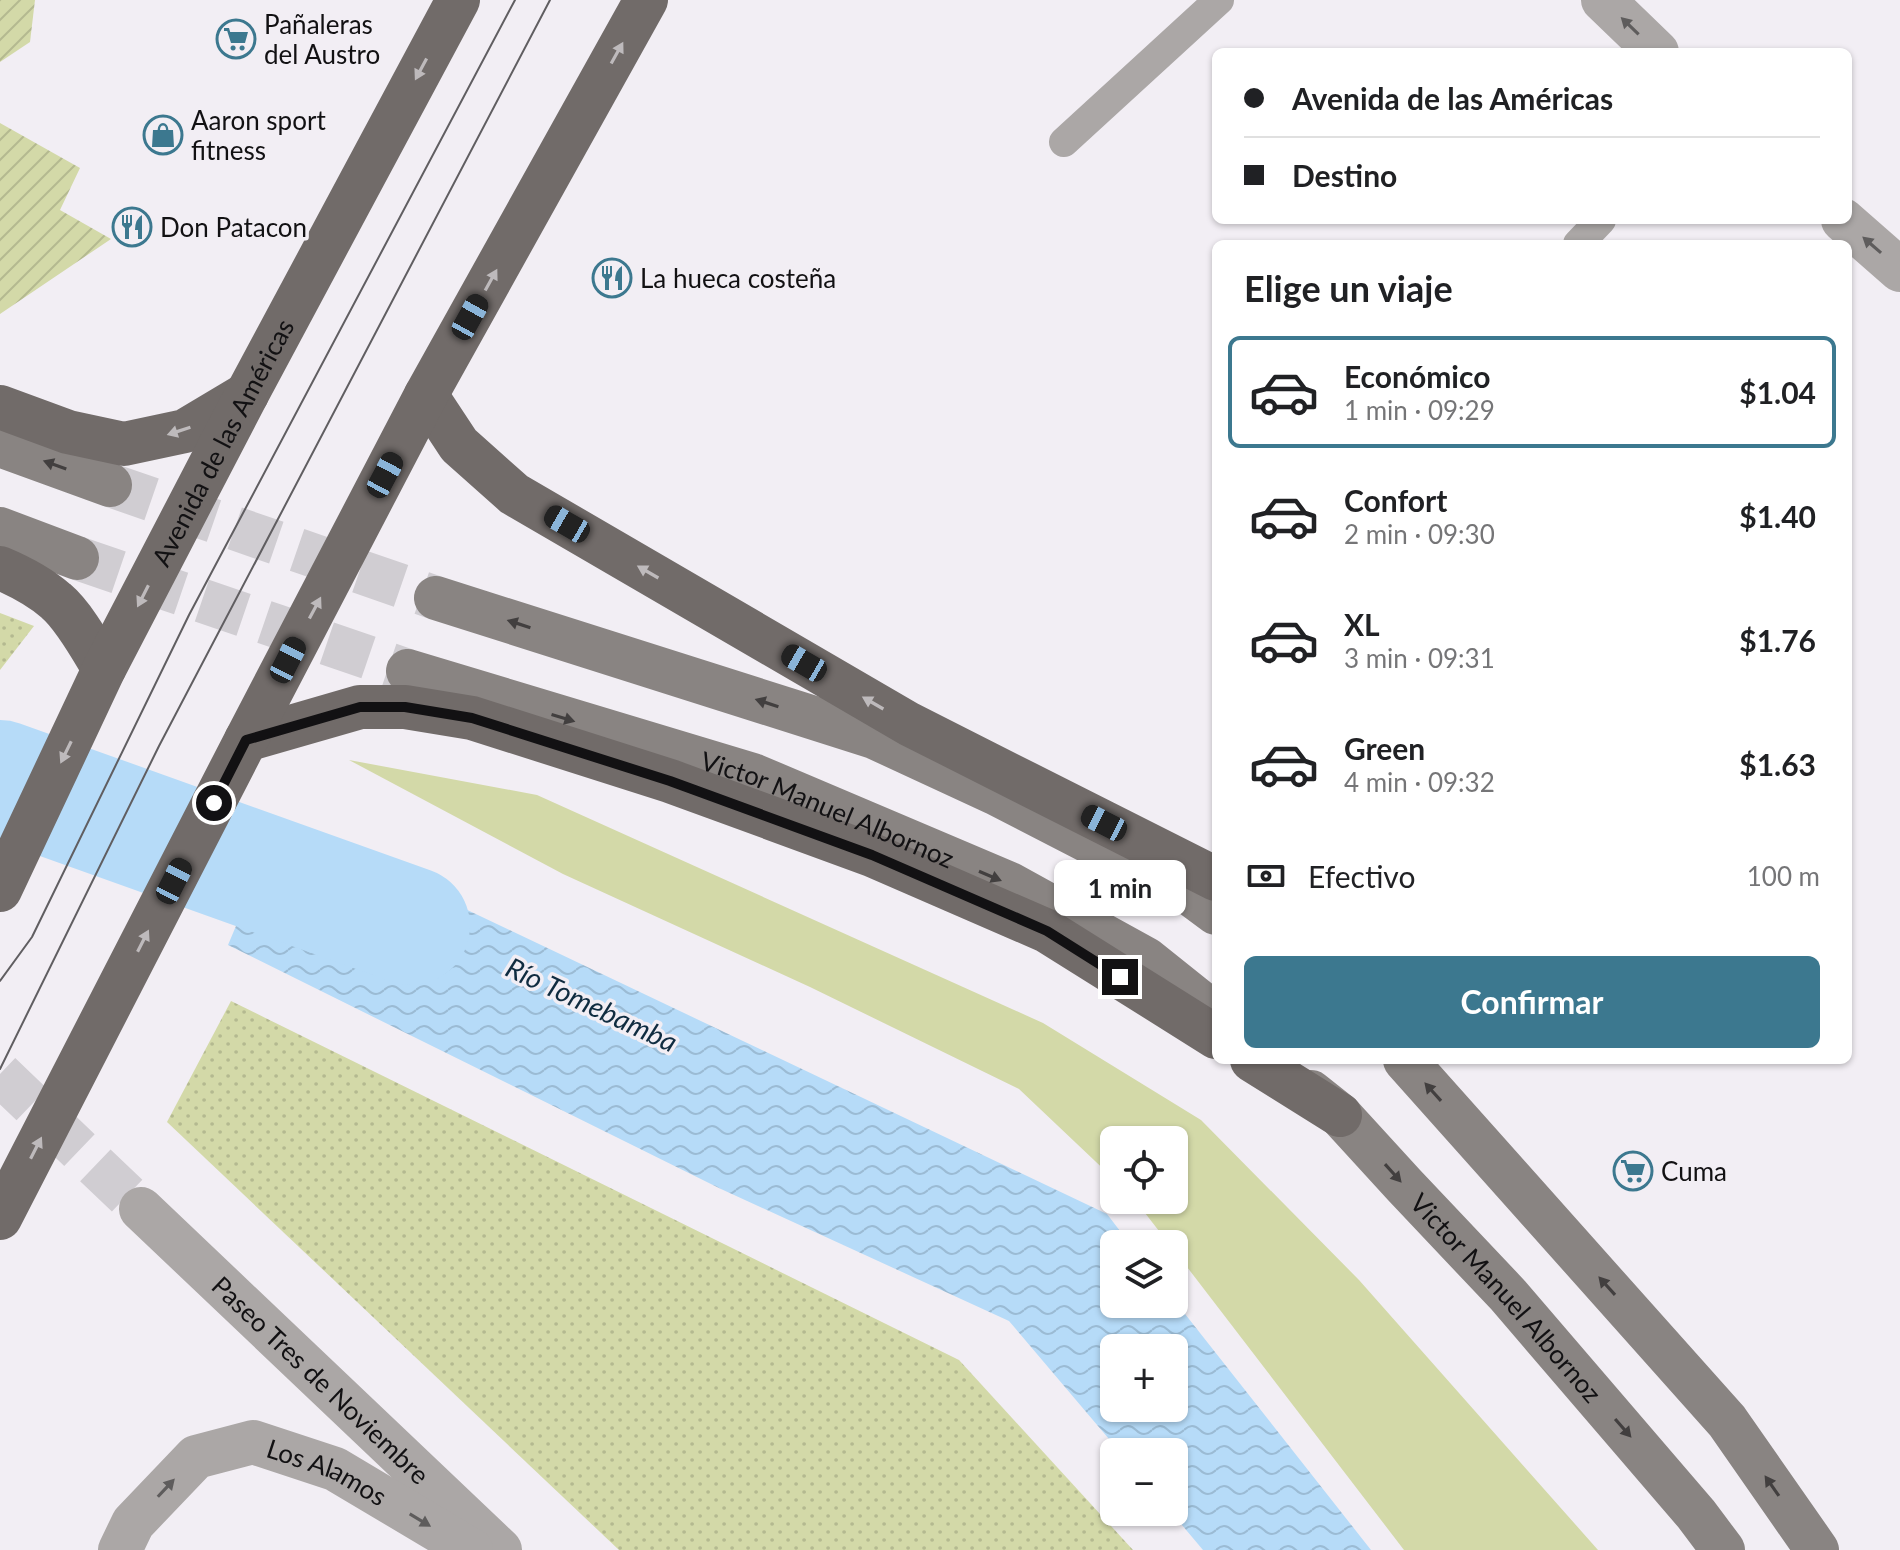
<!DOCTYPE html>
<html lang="es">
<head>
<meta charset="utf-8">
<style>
  :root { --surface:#fff; --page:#f2f2f2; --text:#202124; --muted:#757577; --line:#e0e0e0; --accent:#3c788f }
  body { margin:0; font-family:Lato,sans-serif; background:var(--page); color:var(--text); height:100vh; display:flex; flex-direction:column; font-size:30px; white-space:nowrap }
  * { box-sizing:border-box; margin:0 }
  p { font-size:26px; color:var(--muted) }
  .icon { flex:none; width:44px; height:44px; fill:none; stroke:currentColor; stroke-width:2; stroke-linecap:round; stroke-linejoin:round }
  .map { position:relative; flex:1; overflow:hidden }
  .sheet { position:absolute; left:1212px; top:240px; width:640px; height:824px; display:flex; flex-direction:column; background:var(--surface); border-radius:12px; box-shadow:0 2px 6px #0004 }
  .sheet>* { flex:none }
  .top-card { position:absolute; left:1212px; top:48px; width:640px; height:176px; border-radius:12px; box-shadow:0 2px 6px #0004; display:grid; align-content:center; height:176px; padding:0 32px; background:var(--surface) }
  .buttons { position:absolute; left:1100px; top:1126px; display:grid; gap:16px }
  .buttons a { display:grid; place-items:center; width:88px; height:88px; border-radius:12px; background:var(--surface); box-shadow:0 2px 6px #0004; font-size:40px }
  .end { position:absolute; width:36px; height:36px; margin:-18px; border:10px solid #121113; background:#fff; box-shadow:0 0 0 4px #fff }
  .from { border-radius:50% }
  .bubble { position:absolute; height:56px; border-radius:12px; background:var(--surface); box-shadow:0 2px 6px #0004; font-size:26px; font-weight:700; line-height:56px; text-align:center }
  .car { position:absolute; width:24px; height:48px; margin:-24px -12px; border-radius:10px; box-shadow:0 0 6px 2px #0007; background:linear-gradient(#222 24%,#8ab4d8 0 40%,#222 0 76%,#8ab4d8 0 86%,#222 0) }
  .top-card b { display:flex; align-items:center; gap:28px; height:76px; font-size:30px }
  .top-card b+b { border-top:2px solid var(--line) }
  .top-card i { width:20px; height:20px; background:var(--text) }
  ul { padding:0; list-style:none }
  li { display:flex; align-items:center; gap:24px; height:112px; margin:0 16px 12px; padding:0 16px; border:4px solid transparent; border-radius:12px }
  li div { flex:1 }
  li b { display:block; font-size:30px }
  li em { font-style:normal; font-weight:700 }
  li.current { border-color:var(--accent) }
  li>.icon { width:72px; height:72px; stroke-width:1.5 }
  h2 { padding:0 32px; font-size:36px; line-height:96px }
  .pay { display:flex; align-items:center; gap:20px; height:88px; padding:0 32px; font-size:30px }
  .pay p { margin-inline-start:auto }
  .action { display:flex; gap:16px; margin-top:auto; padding:16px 32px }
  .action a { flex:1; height:92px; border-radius:12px; background:var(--accent); color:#fff; font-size:32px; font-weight:700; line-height:92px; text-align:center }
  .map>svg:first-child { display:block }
  .grass { fill:#d3d9a8 }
  .park { fill:url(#park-dots) }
  .garden { fill:url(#garden-furrows) }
  .water { fill:url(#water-waves); fill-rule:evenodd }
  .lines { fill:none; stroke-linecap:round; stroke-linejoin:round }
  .river { stroke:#b6dbf8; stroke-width:118 }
  .street-tunnel { stroke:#d0cdd2; stroke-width:44; stroke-dasharray:44 22; stroke-linecap:butt }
  .secondary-tunnel { stroke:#d0cdd2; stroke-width:44; stroke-dasharray:44 22; stroke-linecap:butt }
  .lane { stroke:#aba7a6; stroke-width:30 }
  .street { stroke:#aba7a6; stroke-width:44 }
  .secondary { stroke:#898482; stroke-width:44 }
  .primary { stroke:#716b69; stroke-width:44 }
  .tram { stroke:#605e61; stroke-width:2 }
  .oneway { fill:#5e5c5c }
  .oneway2 { fill:#bebabc }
  .oneway3 { fill:#423f3f }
  .route { stroke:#121113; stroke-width:10 }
  .labels { text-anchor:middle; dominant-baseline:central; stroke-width:7; stroke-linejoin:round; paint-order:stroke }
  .poi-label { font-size:26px; fill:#121113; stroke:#f2eef4; text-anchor:start }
  .street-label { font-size:26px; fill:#121113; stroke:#f2eef4 }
  .water-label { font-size:28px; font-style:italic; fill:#102c40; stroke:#f2eef4 }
</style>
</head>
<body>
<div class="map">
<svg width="1900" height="1550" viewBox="0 0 1900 1550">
  <defs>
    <pattern id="park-dots" width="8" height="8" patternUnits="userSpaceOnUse" patternTransform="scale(2)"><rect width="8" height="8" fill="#d3d9a8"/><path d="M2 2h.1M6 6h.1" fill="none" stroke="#b4b990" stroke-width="1.8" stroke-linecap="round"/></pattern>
    <pattern id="garden-furrows" width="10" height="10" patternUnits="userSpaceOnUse" patternTransform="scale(2)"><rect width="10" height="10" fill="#d3d9a8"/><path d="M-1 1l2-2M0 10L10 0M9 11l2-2" fill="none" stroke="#b4b990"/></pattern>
    <pattern id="water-waves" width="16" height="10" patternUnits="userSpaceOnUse" patternTransform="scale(2)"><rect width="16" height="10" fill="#b6dbf8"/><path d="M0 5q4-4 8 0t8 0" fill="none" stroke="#9bbbd4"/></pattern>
  </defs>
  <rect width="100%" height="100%" fill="#f2eef4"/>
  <polygon class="grass" points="349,760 537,795 1043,1023 1201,1120 1359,1280 1598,1550 1404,1550 1174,1250 1174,1244 1169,1244 1135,1200 1174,1200 1174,1140 1114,1140 1114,1179 1019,1089 810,987 563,874"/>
  <g class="park">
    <polygon points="0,613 34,626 0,670"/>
    <polygon points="231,1001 959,1360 1133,1550 619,1550 167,1122"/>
  </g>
  <g class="garden">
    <polygon points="0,0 35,0 30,42 0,62"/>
    <polygon points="0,123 80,168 60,210 111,239 0,314"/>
  </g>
  <path class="water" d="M280 821 1107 1214 1130 1244H1114V1304H1174V1300L1371 1550H1203L1171 1512H1174V1452H1120L1009 1321 721 1189 228 945ZM1114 1348H1174V1408H1114Z"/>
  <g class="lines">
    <polyline class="river" points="0,779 411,926"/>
    <polyline class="street-tunnel" points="0,1074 141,1209"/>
    <g class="secondary-tunnel">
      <polyline points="110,485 436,598"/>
      <polyline points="77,558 408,671"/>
    </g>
    <g class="lane">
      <polyline points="1064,142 1219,0"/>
      <polyline points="1578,244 1601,220"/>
    </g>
    <g class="street">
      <polyline points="1603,0 1657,52"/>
      <polyline points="1843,220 1900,270"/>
      <path id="s1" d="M141 1209 500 1550"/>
      <path id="s2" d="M120 1550 133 1523 196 1457 253 1442 335 1469 471 1550"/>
    </g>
    <g class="secondary">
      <polyline points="0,445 110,485"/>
      <polyline points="0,529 77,558"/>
      <polyline points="436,598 874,737 995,793 1189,893 1216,913"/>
      <path id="s3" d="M408 671 753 775 1010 884 1146 959 1216 1015"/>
      <polyline points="1405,1060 1727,1421 1817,1550"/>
      <path id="s4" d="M1311 1092 1340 1115 1404 1185 1508 1295 1696 1514 1723 1550"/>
    </g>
    <g class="primary">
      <polyline points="426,395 459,445 514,494 909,724 1216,879"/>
      <polyline points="0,407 68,432 124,444 185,431 247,394"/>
      <path d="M0 568C19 576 40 587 56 601 74 616 92 649 104 669"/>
      <polyline points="246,740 360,707 405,707 472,718 670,781 872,855 1047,931 1216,1037"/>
      <path id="s5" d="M0 890 104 669 247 394 458 0"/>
      <polyline points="1252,1060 1340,1115"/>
      <polyline points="0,1218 246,740 426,395 646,0"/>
    </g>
    <g class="tram">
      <polyline points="0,981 32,937 189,615 515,0"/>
      <polyline points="0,1069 159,746 550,0"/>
    </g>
  </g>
  <defs><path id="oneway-solid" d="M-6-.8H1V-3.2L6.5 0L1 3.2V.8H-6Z" transform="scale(2)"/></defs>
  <g class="oneway">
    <use href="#oneway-solid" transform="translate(1630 26) rotate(-136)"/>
    <use href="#oneway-solid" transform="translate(1872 245) rotate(-139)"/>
    <use href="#oneway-solid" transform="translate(166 1488) rotate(-47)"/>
    <use href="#oneway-solid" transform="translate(420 1520) rotate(31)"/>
  </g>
  <g class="oneway2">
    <use href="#oneway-solid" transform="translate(617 53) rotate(-61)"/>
    <use href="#oneway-solid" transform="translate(421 69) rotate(118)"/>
    <use href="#oneway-solid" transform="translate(491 280) rotate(-61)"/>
    <use href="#oneway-solid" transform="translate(179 431) rotate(162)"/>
    <use href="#oneway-solid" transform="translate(648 572) rotate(-150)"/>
    <use href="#oneway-solid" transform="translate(143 596) rotate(117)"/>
    <use href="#oneway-solid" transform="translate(315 608) rotate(-62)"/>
    <use href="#oneway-solid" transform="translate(873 703) rotate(-150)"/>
    <use href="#oneway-solid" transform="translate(66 752) rotate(116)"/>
    <use href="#oneway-solid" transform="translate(143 941) rotate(-63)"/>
    <use href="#oneway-solid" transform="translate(36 1148) rotate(-63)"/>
  </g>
  <g class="oneway3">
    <use href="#oneway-solid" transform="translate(55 465) rotate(-160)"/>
    <use href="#oneway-solid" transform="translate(519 624) rotate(-162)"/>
    <use href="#oneway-solid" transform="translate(767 703) rotate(-162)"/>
    <use href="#oneway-solid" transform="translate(563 718) rotate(17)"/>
    <use href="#oneway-solid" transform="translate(990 876) rotate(23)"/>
    <use href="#oneway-solid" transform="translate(1433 1092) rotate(-132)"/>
    <use href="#oneway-solid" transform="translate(1393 1173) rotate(48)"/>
    <use href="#oneway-solid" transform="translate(1607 1286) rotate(-132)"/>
    <use href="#oneway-solid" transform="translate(1623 1428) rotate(49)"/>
    <use href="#oneway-solid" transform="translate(1772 1486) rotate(-125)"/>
  </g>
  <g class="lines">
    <polyline class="route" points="214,803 246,740 360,707 405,707 472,718 670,781 872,855 1047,931 1120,977"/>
  </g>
  <defs>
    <g id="supermarket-ring" transform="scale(2)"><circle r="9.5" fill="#f2eef4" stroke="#3c788f" stroke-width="1.5"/><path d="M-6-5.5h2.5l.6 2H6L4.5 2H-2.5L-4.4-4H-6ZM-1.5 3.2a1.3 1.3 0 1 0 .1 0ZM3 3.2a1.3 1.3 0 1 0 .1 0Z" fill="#3c788f"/></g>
    <g id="shop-ring" transform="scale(2)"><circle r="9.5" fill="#f2eef4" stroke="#3c788f" stroke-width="1.5"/><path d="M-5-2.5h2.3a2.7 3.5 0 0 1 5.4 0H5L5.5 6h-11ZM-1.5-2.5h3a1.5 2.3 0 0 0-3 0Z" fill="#3c788f"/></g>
    <g id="restaurant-ring" transform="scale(2)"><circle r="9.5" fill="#f2eef4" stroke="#3c788f" stroke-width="1.5"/><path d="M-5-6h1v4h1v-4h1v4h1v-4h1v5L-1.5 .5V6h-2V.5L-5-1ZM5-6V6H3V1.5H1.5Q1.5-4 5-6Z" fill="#3c788f"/></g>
  </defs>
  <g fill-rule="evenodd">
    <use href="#supermarket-ring" x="236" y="39"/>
    <use href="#shop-ring" x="163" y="135"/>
    <use href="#restaurant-ring" x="132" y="227"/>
    <use href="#restaurant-ring" x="612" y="278"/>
    <use href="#supermarket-ring" x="1633" y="1171"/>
  </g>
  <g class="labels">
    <g class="poi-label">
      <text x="264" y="24">Pañaleras<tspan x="264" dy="30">del Austro</tspan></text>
      <text x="191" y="120">Aaron sport<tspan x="191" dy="30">fitness</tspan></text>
      <text x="160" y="227">Don Patacon</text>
      <text x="640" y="278">La hueca costeña</text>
      <text x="1661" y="1171">Cuma</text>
    </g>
    <g class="street-label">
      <text stroke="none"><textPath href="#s5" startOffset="500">Avenida de las Américas</textPath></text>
      <text stroke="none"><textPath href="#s3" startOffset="442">Victor Manuel Albornoz</textPath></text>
      <text stroke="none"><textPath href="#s4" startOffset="284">Victor Manuel Albornoz</textPath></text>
      <text stroke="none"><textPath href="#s1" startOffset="248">Paseo Tres de Noviembre</textPath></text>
      <text stroke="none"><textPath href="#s2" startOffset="260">Los Alamos</textPath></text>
    </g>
    <g class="water-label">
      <text transform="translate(592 1004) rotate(25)">Río Tomebamba</text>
    </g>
  </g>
</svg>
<div class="buttons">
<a><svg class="icon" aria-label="locate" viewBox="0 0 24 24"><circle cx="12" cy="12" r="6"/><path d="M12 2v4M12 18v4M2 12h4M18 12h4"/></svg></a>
<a><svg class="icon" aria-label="layers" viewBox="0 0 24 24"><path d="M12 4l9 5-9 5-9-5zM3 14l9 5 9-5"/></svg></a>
<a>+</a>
<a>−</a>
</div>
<i class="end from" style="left:214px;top:803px"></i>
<i class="end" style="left:1120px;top:977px"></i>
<div class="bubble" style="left:1054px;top:860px;width:132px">1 min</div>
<i class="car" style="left:470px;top:317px;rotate:29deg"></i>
<i class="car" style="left:385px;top:475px;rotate:28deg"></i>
<i class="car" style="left:567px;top:524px;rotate:300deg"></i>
<i class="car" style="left:288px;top:660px;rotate:27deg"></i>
<i class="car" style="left:804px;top:663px;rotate:300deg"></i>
<i class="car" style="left:1104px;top:823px;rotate:297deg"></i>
<i class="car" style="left:174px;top:881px;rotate:27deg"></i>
<div class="top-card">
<b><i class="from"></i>Avenida de las Américas</b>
<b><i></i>Destino</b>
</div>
<section class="sheet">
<h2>Elige un viaje</h2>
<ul>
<li class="current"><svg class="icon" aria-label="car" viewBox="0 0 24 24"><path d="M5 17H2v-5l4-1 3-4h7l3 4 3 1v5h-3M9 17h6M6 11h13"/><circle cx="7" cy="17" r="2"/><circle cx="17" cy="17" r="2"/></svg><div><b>Económico</b><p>1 min · 09:29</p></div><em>$1.04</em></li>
<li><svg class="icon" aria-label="car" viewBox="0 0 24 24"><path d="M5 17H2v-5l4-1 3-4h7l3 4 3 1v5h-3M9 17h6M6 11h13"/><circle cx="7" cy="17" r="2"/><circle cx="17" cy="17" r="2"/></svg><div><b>Confort</b><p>2 min · 09:30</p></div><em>$1.40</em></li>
<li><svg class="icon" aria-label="car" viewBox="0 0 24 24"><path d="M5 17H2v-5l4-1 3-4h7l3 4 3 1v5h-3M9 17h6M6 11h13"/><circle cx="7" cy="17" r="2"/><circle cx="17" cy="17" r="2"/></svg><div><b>XL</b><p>3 min · 09:31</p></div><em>$1.76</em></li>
<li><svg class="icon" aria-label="car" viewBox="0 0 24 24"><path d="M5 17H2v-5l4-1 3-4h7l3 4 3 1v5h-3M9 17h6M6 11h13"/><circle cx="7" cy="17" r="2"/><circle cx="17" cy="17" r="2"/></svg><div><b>Green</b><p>4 min · 09:32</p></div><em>$1.63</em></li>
</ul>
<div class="pay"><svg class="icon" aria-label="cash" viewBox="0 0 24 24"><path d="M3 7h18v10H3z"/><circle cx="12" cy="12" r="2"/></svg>Efectivo<p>100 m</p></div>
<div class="action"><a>Confirmar</a></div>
</section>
</div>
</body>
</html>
